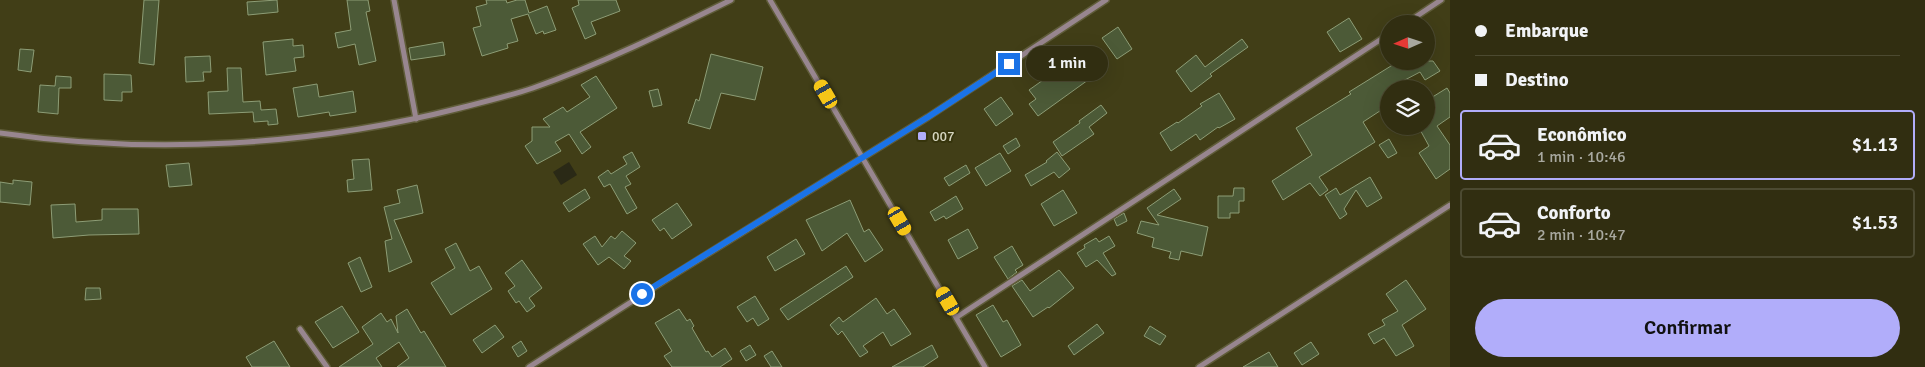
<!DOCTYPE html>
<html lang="pt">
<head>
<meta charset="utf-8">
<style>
  :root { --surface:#312e11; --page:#3d3a1f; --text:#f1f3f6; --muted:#a8a89f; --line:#4c4a31; --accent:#b1adfa }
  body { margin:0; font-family:Signika,sans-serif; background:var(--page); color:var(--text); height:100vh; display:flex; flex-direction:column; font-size:19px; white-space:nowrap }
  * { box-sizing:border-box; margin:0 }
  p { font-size:16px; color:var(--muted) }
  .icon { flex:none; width:28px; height:28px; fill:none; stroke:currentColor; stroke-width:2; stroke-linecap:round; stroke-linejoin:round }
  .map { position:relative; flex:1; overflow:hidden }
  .panel { display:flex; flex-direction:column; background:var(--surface); width:475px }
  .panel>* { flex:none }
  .top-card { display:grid; align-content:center; height:110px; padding:0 25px; background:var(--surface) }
  .needle { width:32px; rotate:267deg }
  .tools { position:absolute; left:1380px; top:15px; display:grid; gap:10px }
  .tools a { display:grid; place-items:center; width:55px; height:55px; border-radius:50%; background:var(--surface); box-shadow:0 5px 20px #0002,0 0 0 1px var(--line); font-size:25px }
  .end { position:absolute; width:22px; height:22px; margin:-11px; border:6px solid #1a73e8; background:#fff; box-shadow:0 0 0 2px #fff }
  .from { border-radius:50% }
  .bubble { position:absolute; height:35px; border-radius:18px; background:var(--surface); box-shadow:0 5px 20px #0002,0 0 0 1px var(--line); font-size:16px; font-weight:600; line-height:35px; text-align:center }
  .car { position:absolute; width:15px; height:30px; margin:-15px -8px; border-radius:6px; box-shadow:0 0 4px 1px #0007; background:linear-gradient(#f5c518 24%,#345 0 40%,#f5c518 0 76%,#345 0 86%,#f5c518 0) }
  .top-card b { display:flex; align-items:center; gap:18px; height:48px; font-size:19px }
  .top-card b+b { border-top:1px solid var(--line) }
  .top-card i { width:12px; height:12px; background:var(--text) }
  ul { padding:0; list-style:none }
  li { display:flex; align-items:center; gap:15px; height:70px; margin:0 10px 8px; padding:0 15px; border:2px solid var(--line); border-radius:5px }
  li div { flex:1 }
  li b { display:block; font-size:19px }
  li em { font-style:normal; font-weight:600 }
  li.current { border-color:var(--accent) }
  li>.icon { width:45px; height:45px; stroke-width:1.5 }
  .button { display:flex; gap:10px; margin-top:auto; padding:10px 25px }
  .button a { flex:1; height:58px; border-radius:30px; background:var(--accent); color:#111; font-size:20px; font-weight:600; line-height:58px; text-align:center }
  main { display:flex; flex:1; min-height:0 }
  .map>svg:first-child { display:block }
  .water { fill:#2a2916 }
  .building { fill:#4c5a37; stroke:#8d9d76 }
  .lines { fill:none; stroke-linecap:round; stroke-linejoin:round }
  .street-casing { stroke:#5f5c39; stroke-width:8 }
  .street { stroke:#98868f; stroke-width:5 }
  .route { stroke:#1a73e8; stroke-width:6 }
  .poi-dot { fill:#b1adfa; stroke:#36340c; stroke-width:2 }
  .labels { text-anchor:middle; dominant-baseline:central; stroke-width:4; stroke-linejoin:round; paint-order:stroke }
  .poi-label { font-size:14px; fill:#d5d5bf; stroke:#36340c; text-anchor:start }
</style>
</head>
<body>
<main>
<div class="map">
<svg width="1450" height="367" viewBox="0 0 1450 367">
  <rect width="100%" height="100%" fill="#413e17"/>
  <polygon class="water" points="569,162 577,175 561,185 553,172"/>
  <g class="building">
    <polygon points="144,0 159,0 154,65 139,63"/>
    <polygon points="277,0 278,12 248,15 247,2"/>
    <polygon points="347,0 368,0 370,11 366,12 376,61 359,65 355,44 338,48 335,33 351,30"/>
    <polygon points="486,0 506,0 507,3 517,0 525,0 529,13 547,6 556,30 544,34 543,31 536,34 528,14 511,19 518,41 507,44 508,48 482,56 473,28 481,26 476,7 487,4"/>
    <polygon points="578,0 616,0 620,11 591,22 596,34 585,39 572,8 579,5"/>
    <polygon points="1349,18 1362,39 1340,52 1327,32"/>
    <polygon points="1118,27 1132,49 1117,59 1102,38"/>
    <polygon points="293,39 293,46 303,45 304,57 294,58 296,71 266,75 263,42"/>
    <polygon points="1242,39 1248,47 1210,74 1212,76 1191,92 1176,71 1196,55 1205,67"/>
    <polygon points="443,42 445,55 411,60 409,48"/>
    <polygon points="20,49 34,50 31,72 18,70"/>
    <polygon points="1078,50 1095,75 1038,116 1029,104 1036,99 1029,90 1060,68 1058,64"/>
    <polygon points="711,54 763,67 755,100 721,93 710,129 688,123 696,99 699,101"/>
    <polygon points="210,56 211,72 203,72 204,81 186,82 185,57"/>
    <polygon points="1399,61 1433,61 1440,71 1425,80 1420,72 1403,81 1407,89 1389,89 1389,105 1363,122 1375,142 1319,177 1328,190 1320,196 1310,183 1283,200 1272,181 1312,155 1296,128 1351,94 1349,92"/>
    <polygon points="227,68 241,68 243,102 260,101 261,110 276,109 278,124 268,125 268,121 254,122 253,112 209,114 208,92 228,91"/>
    <polygon points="104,74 131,75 132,92 122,92 122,101 104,100"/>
    <polygon points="56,76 71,77 71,88 59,88 58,114 38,112 40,85 55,86"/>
    <polygon points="596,76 617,108 580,132 591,147 582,154 569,134 555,142 561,151 537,164 525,146 532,141 532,127 550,127 543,119 563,107 567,112 590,97 581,85"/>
    <polygon points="317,84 319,97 353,91 356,112 330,116 329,112 298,117 293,88"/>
    <polygon points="1447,88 1450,93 1450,117 1437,126 1450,145 1450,169 1436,179 1419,153 1429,146 1418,126 1426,126 1426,101"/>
    <polygon points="658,89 662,105 653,107 649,91"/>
    <polygon points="1219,93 1235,119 1219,128 1218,127 1200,140 1196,134 1171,151 1160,133 1177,122 1178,123 1202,106 1200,104"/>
    <polygon points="1001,97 1013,114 996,126 984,109"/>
    <polygon points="1101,105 1107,113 1089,127 1094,134 1062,156 1053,142 1080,123 1079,121"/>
    <polygon points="1016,138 1020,146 1008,154 1003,146"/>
    <polygon points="1389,139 1397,153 1388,158 1379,145"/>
    <polygon points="632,152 640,167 626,176 631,184 625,187 637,208 627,214 610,184 604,187 598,177 608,170 611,174 627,164 623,157"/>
    <polygon points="1057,152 1070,169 1059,178 1054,172 1031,186 1025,175 1047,162 1046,161"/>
    <polygon points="1000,153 1011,171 986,186 975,168"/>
    <polygon points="369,159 372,190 348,192 347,180 354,179 352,160"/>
    <polygon points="189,163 192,185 169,187 166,165"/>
    <polygon points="966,165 970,173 949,186 944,178"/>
    <polygon points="1370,177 1382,198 1367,207 1356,190 1344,209 1347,214 1340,219 1325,195 1336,188 1340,195"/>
    <polygon points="13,180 32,182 30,205 0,202 0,182 13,184"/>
    <polygon points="417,185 423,213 394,220 412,262 389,272 385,241 392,239 384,207 400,203 397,190"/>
    <polygon points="1234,188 1244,188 1244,201 1239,201 1239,213 1230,213 1230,218 1218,218 1218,196 1233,196"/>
    <polygon points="585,189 590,198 569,212 563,203"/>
    <polygon points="1174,189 1181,199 1157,215 1208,227 1202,256 1181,251 1179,260 1169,258 1171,252 1152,247 1154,238 1137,233 1141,221 1159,225 1147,208"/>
    <polygon points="1063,190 1077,213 1054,226 1041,204"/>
    <polygon points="956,196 963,209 946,219 944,216 935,221 930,212"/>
    <polygon points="850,200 864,232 869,229 883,250 865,262 847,233 822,251 806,220"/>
    <polygon points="677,203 692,225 672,239 664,228 660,231 652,220"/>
    <polygon points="75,204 76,222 102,220 102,209 138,209 139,234 89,235 53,238 51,205"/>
    <polygon points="1124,213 1127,221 1117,226 1114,219"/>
    <polygon points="968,229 978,248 958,259 948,240"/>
    <polygon points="622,231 636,243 624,256 631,261 624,269 609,257 598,265 583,244 595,236 602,247 611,236 615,239"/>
    <polygon points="1109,236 1115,246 1103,253 1116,274 1112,276 1097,260 1086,267 1077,253 1085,248 1084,245 1096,238 1099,242"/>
    <polygon points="796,239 805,254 775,271 767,257"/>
    <polygon points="456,243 470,271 479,266 492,289 451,315 431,283 455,268 445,249"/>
    <polygon points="1012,246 1023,265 1015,270 1017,272 1008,279 994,257"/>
    <polygon points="360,257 372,287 361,292 348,263"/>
    <polygon points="522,260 542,288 529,298 535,306 527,312 519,301 516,303 508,291 515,286 505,273"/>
    <polygon points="846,266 853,277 788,320 780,309"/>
    <polygon points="1059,270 1074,288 1049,308 1048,307 1033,317 1012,286 1022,280 1030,291"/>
    <polygon points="1406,280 1426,309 1402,325 1414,346 1396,356 1384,338 1374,344 1368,334 1385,325 1382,320 1398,311 1386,294"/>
    <polygon points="86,288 100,288 101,299 85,300"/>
    <polygon points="755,296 769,319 758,326 753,318 747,322 737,307"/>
    <polygon points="876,298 887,314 894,309 911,334 891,346 883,332 863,346 868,352 860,357 842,331 838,335 830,325 839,317 843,322"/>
    <polygon points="993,305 1003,322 1007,320 1021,345 1001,357 976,315"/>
    <polygon points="342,306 359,332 333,348 315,322"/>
    <polygon points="407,309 421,333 424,331 446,367 397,367 409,358 399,342 376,358 382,367 339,367 373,344 362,327 381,313 387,322 391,319 398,333 396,316"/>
    <polygon points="679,309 687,321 690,319 694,326 692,328 706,352 708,351 712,357 725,348 732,359 720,367 672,367 664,356 672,351 655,323"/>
    <polygon points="1097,324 1104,333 1074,355 1068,346"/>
    <polygon points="495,325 504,337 482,353 473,340"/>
    <polygon points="1150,326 1166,336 1160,345 1144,336"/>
    <polygon points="274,341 290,367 252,367 246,357"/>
    <polygon points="521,341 527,351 518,357 512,347"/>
    <polygon points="1311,342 1319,354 1302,365 1294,353"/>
    <polygon points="750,345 756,355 746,361 740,351"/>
    <polygon points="932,345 938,357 923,367 892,367"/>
    <polygon points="772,351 782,367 771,367 764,356"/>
    <polygon points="1269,352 1278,367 1243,367"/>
  </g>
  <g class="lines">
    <g class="street-casing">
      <g id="street">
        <polyline points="394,0 416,119"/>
        <polyline points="770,0 985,367"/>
        <polyline points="1405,24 1441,0"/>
        <path d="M0 133C152 155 311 146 460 108 484 102 509 96 533 88 601 64 666 32 731 0"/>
        <polyline points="957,317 1389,34"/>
        <polyline points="300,329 327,367"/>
        <polyline points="529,367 675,274 928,117 1106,0"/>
        <polyline points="1199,367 1450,205"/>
      </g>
    </g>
    <use href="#street" class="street"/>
  </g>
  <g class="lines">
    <polyline class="route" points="642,294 928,117 1009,64"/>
  </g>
  <rect class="poi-dot" x="917" y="131" width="10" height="10" rx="2.5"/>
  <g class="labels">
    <g class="poi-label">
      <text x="932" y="136">007</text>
    </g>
  </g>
</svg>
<div class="tools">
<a><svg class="needle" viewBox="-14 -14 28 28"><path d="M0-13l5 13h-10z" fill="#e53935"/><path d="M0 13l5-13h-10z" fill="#a8a89f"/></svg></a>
<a><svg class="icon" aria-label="layers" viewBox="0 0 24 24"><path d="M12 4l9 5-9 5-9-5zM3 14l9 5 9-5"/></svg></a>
</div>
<i class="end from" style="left:642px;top:294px"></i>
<i class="end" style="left:1009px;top:64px"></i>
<div class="bubble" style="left:1026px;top:46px;width:82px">1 min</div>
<i class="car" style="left:826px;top:94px;rotate:330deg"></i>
<i class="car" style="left:900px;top:221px;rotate:150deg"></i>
<i class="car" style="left:948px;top:301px;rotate:330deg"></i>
</div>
<section class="panel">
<div class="top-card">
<b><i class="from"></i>Embarque</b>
<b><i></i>Destino</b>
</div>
<ul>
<li class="current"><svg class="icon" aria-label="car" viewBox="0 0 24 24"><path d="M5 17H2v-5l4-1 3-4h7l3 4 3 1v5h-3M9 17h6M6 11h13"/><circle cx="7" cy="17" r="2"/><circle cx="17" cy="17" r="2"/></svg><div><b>Econômico</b><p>1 min · 10:46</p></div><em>$1.13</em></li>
<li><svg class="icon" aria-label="car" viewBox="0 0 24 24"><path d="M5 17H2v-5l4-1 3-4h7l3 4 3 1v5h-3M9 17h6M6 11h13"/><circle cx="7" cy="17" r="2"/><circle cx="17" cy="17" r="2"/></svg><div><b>Conforto</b><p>2 min · 10:47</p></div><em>$1.53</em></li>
</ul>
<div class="button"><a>Confirmar</a></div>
</section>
</main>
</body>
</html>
